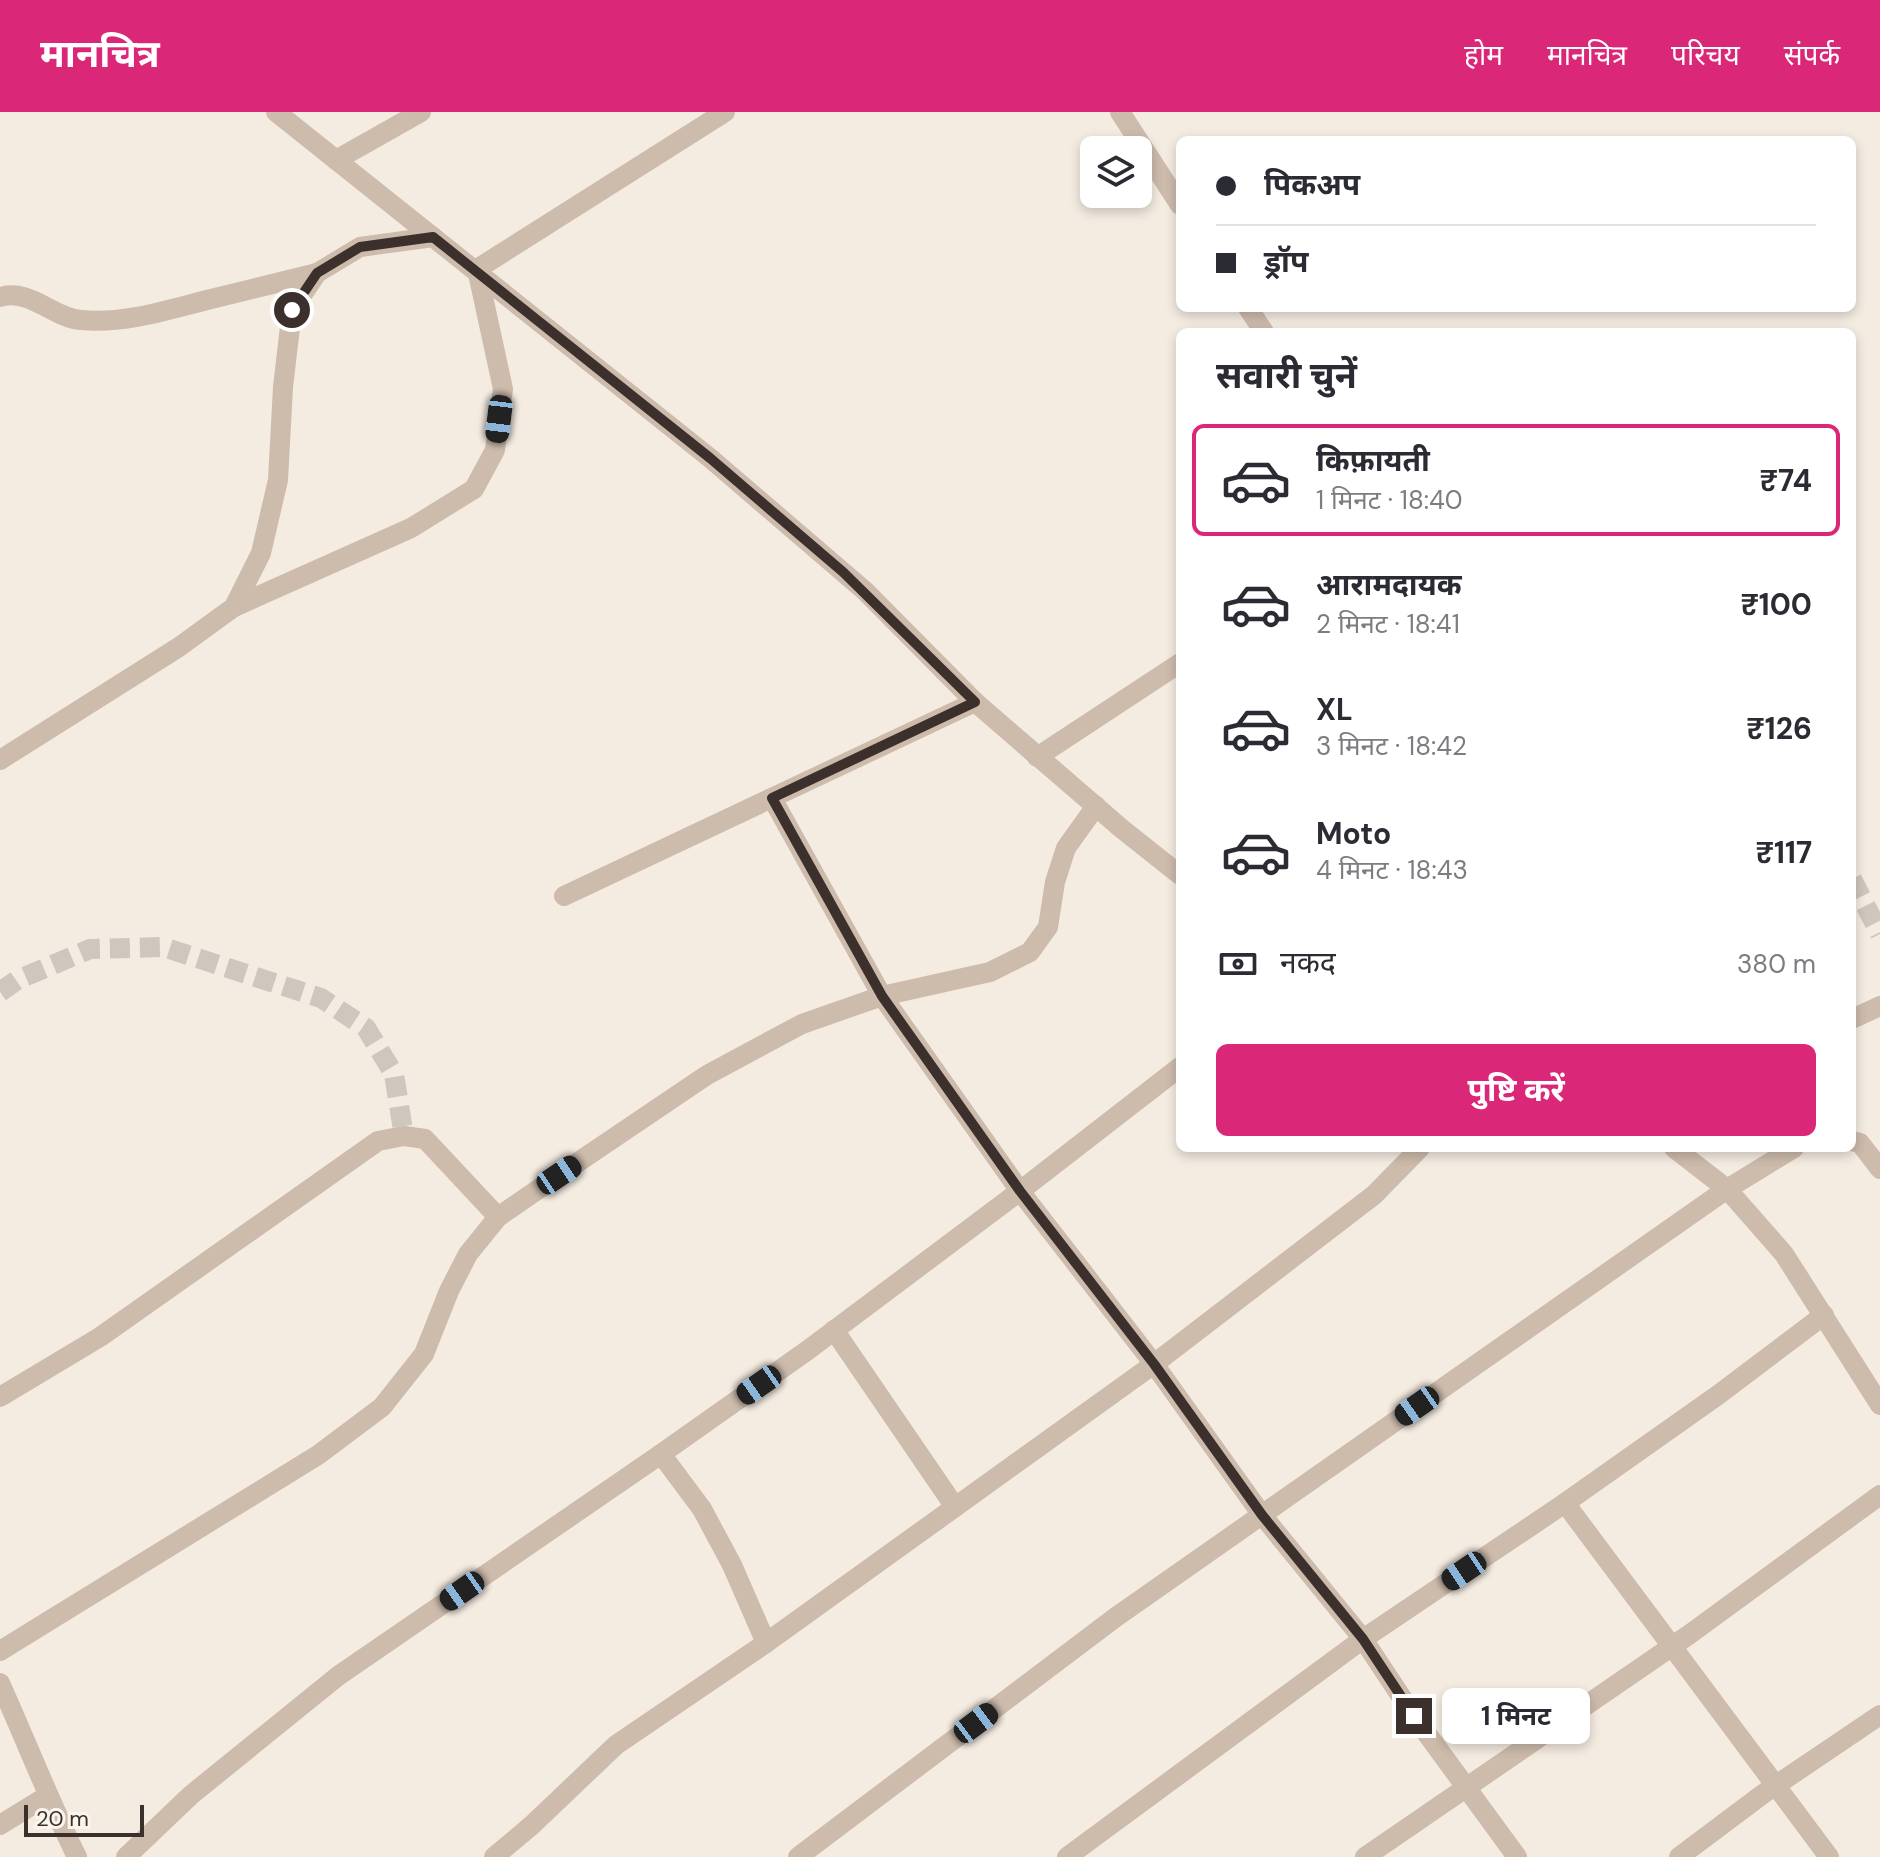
<!DOCTYPE html>
<html lang="hi">
<head>
<meta charset="utf-8">
<style>
  :root { --surface:#fff; --page:#f7f7f7; --text:#2b2b33; --muted:#7c7c81; --line:#e1e1e2; --accent:#db2777 }
  body { margin:0; font-family:"DM Sans","Noto Sans Devanagari",sans-serif; background:var(--page); color:var(--text); height:100vh; display:flex; flex-direction:column; font-size:30px; white-space:nowrap }
  * { box-sizing:border-box; margin:0 }
  p { font-size:26px; color:var(--muted) }
  .icon { flex:none; width:44px; height:44px; fill:none; stroke:currentColor; stroke-width:2; stroke-linecap:round; stroke-linejoin:round }
  .map { position:relative; flex:1; overflow:hidden }
  .drawer { position:absolute; left:1176px; top:216px; width:680px; height:824px; display:flex; flex-direction:column; background:var(--surface); border-radius:12px; box-shadow:0 4px 12px #0003 }
  .drawer>* { flex:none }
  .banner { position:absolute; left:1176px; top:24px; width:680px; height:176px; border-radius:12px; box-shadow:0 4px 12px #0003; display:grid; align-content:center; height:176px; padding:0 40px; background:var(--surface) }
  .controls { position:absolute; left:1080px; top:24px; display:grid; gap:16px }
  .controls a { display:grid; place-items:center; width:72px; height:72px; border-radius:12px; background:var(--surface); box-shadow:0 4px 12px #0003; font-size:40px }
  .scale { position:absolute; left:24px; bottom:20px; width:120px; box-sizing:border-box; padding-left:8px; border:4px solid #3b302b; border-top:0; font-size:22px; line-height:28px; white-space:nowrap; color:#3b302b; -webkit-text-stroke:6px #fbf5ee; paint-order:stroke }
  .end { position:absolute; width:36px; height:36px; margin:-18px; border:10px solid #3b302b; background:#fff; box-shadow:0 0 0 4px #fff }
  .from { border-radius:50% }
  .bubble { position:absolute; height:56px; border-radius:12px; background:var(--surface); box-shadow:0 4px 12px #0003; font-size:26px; font-weight:700; line-height:56px; text-align:center }
  .car { position:absolute; width:24px; height:48px; margin:-24px -12px; border-radius:10px; box-shadow:0 0 6px 2px #0007; background:linear-gradient(#222 24%,#8ab4d8 0 40%,#222 0 76%,#8ab4d8 0 86%,#222 0) }
  .banner b { display:flex; align-items:center; gap:28px; height:76px; font-size:30px }
  .banner b+b { border-top:2px solid var(--line) }
  .banner i { width:20px; height:20px; background:var(--text) }
  ul { padding:0; list-style:none }
  li { display:flex; align-items:center; gap:24px; height:112px; margin:0 16px 12px; padding:0 24px; border:4px solid transparent; border-radius:12px }
  li div { flex:1 }
  li b { display:block; font-size:30px }
  li em { font-style:normal; font-weight:700 }
  li.selected { border-color:var(--accent) }
  li>.icon { width:72px; height:72px; stroke-width:1.5 }
  h2 { padding:0 40px; font-size:36px; line-height:96px }
  .pay { display:flex; align-items:center; gap:20px; height:88px; padding:0 40px; font-size:30px }
  .pay p { margin-inline-start:auto }
  .cta { display:flex; gap:16px; margin-top:auto; padding:16px 40px }
  .cta a { flex:1; height:92px; border-radius:12px; background:var(--accent); color:#fff; font-size:32px; font-weight:700; line-height:92px; text-align:center }
  header { display:flex; align-items:center; gap:48px; box-sizing:border-box; height:112px; padding:0 40px; background:var(--accent); color:#fff }
  header strong { font-size:38px }
  nav { display:flex; gap:44px; margin-inline-start:auto; font-size:28px }
  .map>svg:first-child { display:block }
  .lines { fill:none; stroke-linecap:round; stroke-linejoin:round }
  .street-tunnel { stroke:#cfc6bd; stroke-width:20; stroke-dasharray:20 10; stroke-linecap:butt }
  .street { stroke:#cdbbac; stroke-width:20 }
  .route { stroke:#3b302b; stroke-width:10 }
</style>
</head>
<body>
<header>
<strong>मानचित्र</strong>
<nav><a>होम</a><a>मानचित्र</a><a>परिचय</a><a>संपर्क</a></nav>
</header>
<div class="map">
<svg width="1880" height="1745" viewBox="0 0 1880 1745">
  <rect width="100%" height="100%" fill="#f4ebe1"/>
  <g class="lines">
    <g class="street-tunnel">
      <polyline points="1852,767 1880,822"/>
      <polyline points="0,880 17,868 90,837 163,835 321,886 366,916 394,962 404,1024"/>
    </g>
    <g class="street">
      <polyline points="276,0 710,346 865,479 975,590 1122,717 1180,763"/>
      <polyline points="1120,0 1180,93"/>
      <polyline points="336,48 421,0"/>
      <path d="M0 185C30 176 53 206 81 208 122 212 164 199 203 189 241 180 279 170 317 161"/>
      <polyline points="1248,196 1264,220"/>
      <polyline points="234,495 411,416 474,377 495,338 503,277 477,157 725,0"/>
      <polyline points="1037,645 1180,551"/>
      <polyline points="0,648 179,535 234,495 261,441 278,368 283,275 292,198 317,161 360,135 433,125"/>
      <polyline points="772,686 882,884 1020,1079 1154,1252 1262,1403 1363,1527 1414,1604 1517,1745"/>
      <polyline points="564,784 975,590"/>
      <polyline points="1852,907 1880,894"/>
      <polyline points="1852,1029 1860,1031 1880,1057"/>
      <polyline points="1674,1036 1727,1077 1784,1142 1880,1293"/>
      <polyline points="834,1218 955,1395"/>
      <polyline points="0,1285 100,1225 378,1029 404,1024 425,1027 498,1105"/>
      <polyline points="661,1342 702,1397 732,1453 766,1531"/>
      <polyline points="1565,1391 1829,1745"/>
      <polyline points="0,1539 318,1343 382,1295 424,1242 449,1179 468,1142 498,1105 559,1063 707,963 802,912 882,884 990,860 1030,840 1048,815 1055,770 1066,736 1096,694"/>
      <path d="M0 1571C26 1629 49 1688 77 1745"/>
      <polyline points="0,1713 47,1684"/>
      <polyline points="126,1745 191,1683 338,1564 661,1342 808,1238 1020,1079 1180,955"/>
      <polyline points="494,1745 532,1713 616,1633 766,1531 1154,1252 1374,1083 1420,1036"/>
      <polyline points="798,1745 1116,1505 1727,1077 1794,1036"/>
      <polyline points="1067,1745 1363,1527 1565,1391 1718,1283 1824,1203"/>
      <polyline points="1365,1745 1690,1522 1880,1383"/>
      <polyline points="1679,1745 1763,1682 1880,1603"/>
    </g>
  </g>
  <g class="lines">
    <polyline class="route" points="292,198 317,161 360,135 433,125 710,346 843,460 975,590 772,686 882,884 1020,1079 1154,1252 1262,1403 1363,1527 1414,1604"/>
  </g>
</svg>
<div class="controls">
<a><svg class="icon" aria-label="layers" viewBox="0 0 24 24"><path d="M12 4l9 5-9 5-9-5zM3 14l9 5 9-5"/></svg></a>
</div>
<div class="scale">20 m</div>
<i class="end from" style="left:292px;top:198px"></i>
<i class="end" style="left:1414px;top:1604px"></i>
<div class="bubble" style="left:1442px;top:1576px;width:148px">1 मिनट</div>
<i class="car" style="left:499px;top:307px;rotate:187deg"></i>
<i class="car" style="left:559px;top:1063px;rotate:56deg"></i>
<i class="car" style="left:759px;top:1273px;rotate:235deg"></i>
<i class="car" style="left:1417px;top:1294px;rotate:235deg"></i>
<i class="car" style="left:1464px;top:1459px;rotate:236deg"></i>
<i class="car" style="left:462px;top:1479px;rotate:235deg"></i>
<i class="car" style="left:976px;top:1611px;rotate:53deg"></i>
<div class="banner">
<b><i class="from"></i>पिकअप</b>
<b><i></i>ड्रॉप</b>
</div>
<section class="drawer">
<h2>सवारी चुनें</h2>
<ul>
<li class="selected"><svg class="icon" aria-label="car" viewBox="0 0 24 24"><path d="M5 17H2v-5l4-1 3-4h7l3 4 3 1v5h-3M9 17h6M6 11h13"/><circle cx="7" cy="17" r="2"/><circle cx="17" cy="17" r="2"/></svg><div><b>किफ़ायती</b><p>1 मिनट · 18:40</p></div><em>₹74</em></li>
<li><svg class="icon" aria-label="car" viewBox="0 0 24 24"><path d="M5 17H2v-5l4-1 3-4h7l3 4 3 1v5h-3M9 17h6M6 11h13"/><circle cx="7" cy="17" r="2"/><circle cx="17" cy="17" r="2"/></svg><div><b>आरामदायक</b><p>2 मिनट · 18:41</p></div><em>₹100</em></li>
<li><svg class="icon" aria-label="car" viewBox="0 0 24 24"><path d="M5 17H2v-5l4-1 3-4h7l3 4 3 1v5h-3M9 17h6M6 11h13"/><circle cx="7" cy="17" r="2"/><circle cx="17" cy="17" r="2"/></svg><div><b>XL</b><p>3 मिनट · 18:42</p></div><em>₹126</em></li>
<li><svg class="icon" aria-label="car" viewBox="0 0 24 24"><path d="M5 17H2v-5l4-1 3-4h7l3 4 3 1v5h-3M9 17h6M6 11h13"/><circle cx="7" cy="17" r="2"/><circle cx="17" cy="17" r="2"/></svg><div><b>Moto</b><p>4 मिनट · 18:43</p></div><em>₹117</em></li>
</ul>
<div class="pay"><svg class="icon" aria-label="cash" viewBox="0 0 24 24"><path d="M3 7h18v10H3z"/><circle cx="12" cy="12" r="2"/></svg>नकद<p>380 m</p></div>
<div class="cta"><a>पुष्टि करें</a></div>
</section>
</div>
</body>
</html>
